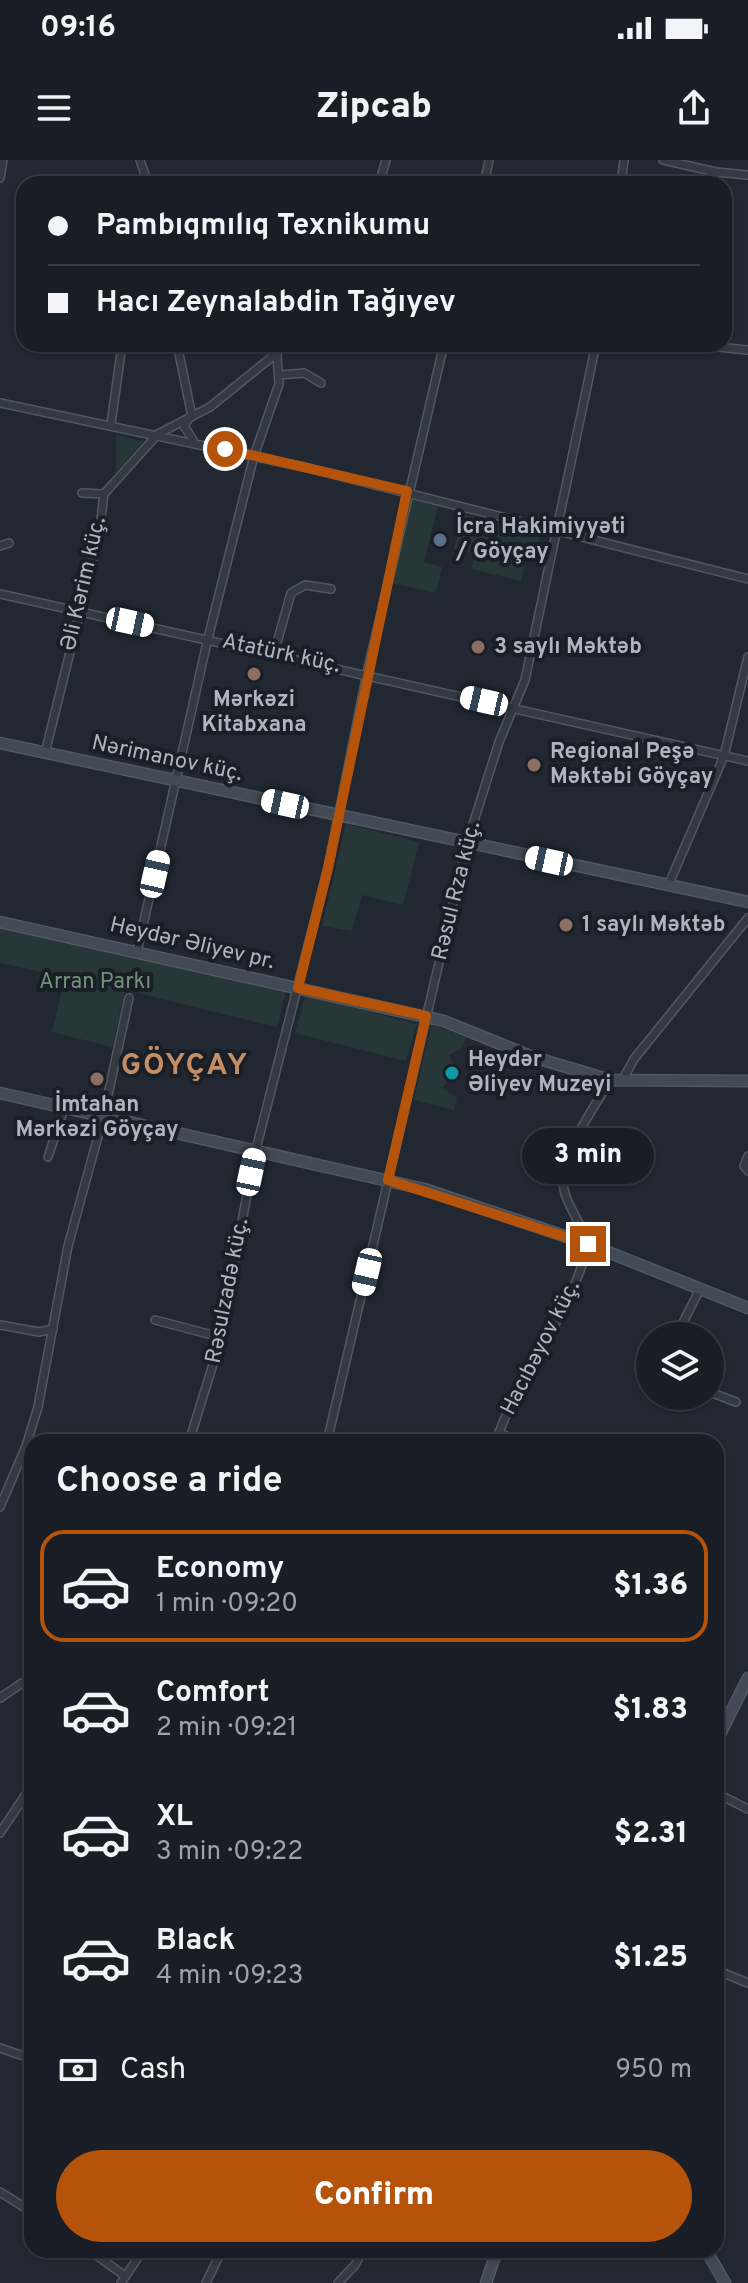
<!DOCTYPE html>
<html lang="en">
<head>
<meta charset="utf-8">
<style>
  :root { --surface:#191e26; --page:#262b32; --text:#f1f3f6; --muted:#9fa2a7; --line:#373c43; --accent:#b45309 }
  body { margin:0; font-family:Overpass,sans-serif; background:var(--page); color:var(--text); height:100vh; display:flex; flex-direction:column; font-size:30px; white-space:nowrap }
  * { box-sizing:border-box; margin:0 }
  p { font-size:26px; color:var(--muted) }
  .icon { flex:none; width:44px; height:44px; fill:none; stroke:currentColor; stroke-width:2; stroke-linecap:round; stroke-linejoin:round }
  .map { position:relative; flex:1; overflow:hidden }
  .sheet { position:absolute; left:24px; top:1274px; width:700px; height:824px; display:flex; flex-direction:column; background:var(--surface); border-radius:24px; box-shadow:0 2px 6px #0004,0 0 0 2px var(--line) }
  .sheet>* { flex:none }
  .banner { position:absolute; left:16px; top:16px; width:716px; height:176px; border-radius:24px; box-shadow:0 2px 6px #0004,0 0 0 2px var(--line); display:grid; align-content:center; height:176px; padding:0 32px; background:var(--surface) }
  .controls { position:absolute; left:636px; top:1162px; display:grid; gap:16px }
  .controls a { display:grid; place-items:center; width:88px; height:88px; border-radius:50%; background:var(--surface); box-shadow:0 2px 6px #0004,0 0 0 2px var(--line); font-size:40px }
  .end { position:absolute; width:36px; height:36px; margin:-18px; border:10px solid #b45309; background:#fff; box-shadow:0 0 0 4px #fff }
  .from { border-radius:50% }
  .bubble { position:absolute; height:56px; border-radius:28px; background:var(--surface); box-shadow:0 2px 6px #0004,0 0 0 2px var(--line); font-size:26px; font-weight:800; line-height:56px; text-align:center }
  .car { position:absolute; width:24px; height:48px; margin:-24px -12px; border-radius:10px; box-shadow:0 0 6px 2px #0007; background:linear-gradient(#fff 24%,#345 0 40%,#fff 0 76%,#345 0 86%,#fff 0) }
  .banner b { display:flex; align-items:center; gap:28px; height:76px; font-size:30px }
  .banner b+b { border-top:2px solid var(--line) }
  .banner i { width:20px; height:20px; background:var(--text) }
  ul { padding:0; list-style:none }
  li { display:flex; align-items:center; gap:24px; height:112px; margin:0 16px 12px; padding:0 16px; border:4px solid transparent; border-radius:24px }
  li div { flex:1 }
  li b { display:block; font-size:30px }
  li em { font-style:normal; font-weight:800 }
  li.active { border-color:var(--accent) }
  li>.icon { width:72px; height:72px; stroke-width:1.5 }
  h2 { padding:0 32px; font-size:36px; line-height:96px }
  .pay { display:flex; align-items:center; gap:20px; height:88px; padding:0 32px; font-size:30px }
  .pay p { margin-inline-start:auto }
  .primary-button { display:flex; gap:16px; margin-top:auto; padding:16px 32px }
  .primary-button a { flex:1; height:92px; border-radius:48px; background:var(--accent); color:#fff; font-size:32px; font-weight:800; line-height:92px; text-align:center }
  .status { display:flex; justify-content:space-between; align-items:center; height:56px; padding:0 40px; background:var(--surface); direction:ltr }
  .status svg { height:22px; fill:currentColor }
  header { display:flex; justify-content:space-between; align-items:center; height:104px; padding:0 32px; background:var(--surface); font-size:36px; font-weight:800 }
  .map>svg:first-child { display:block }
  .green { fill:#273737 }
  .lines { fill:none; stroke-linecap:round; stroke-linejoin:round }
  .street-casing { stroke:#515861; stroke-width:10 }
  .secondary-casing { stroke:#515861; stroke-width:13 }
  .street { stroke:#343a43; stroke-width:7 }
  .secondary { stroke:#424a55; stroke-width:10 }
  .route { stroke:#b45309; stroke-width:10 }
  .service-dot { fill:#5c6f8a; stroke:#1a1f27; stroke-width:3 }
  .education-dot { fill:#8d6e63; stroke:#1a1f27; stroke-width:3 }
  .culture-dot { fill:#0f9aa8; stroke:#1a1f27; stroke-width:3 }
  .labels { text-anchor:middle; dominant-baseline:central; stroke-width:8; stroke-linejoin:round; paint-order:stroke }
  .poi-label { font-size:22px; font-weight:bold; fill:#aeb5c0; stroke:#1a1f27; text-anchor:start }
  .street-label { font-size:22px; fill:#aeb5c0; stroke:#1a1f27 }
  .park-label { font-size:22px; fill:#709378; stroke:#1a1f27 }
  .district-label { font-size:30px; font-weight:bold; letter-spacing:2px; fill:#c38d65; stroke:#1a1f27 }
</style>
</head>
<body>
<div class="status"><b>09:16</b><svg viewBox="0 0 49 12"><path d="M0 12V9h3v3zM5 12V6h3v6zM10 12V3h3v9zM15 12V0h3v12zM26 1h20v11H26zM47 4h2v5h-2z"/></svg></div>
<header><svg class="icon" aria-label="menu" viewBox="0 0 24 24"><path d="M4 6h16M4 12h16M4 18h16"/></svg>Zipcab<svg class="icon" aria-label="share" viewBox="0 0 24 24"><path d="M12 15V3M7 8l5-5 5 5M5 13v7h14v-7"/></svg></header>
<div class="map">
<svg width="748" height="2123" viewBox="0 0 748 2123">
  <rect width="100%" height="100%" fill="#212832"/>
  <g class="green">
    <polygon points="116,275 144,281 116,312"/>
    <polygon points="410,339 438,346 424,402 442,407 436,433 391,423"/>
    <polygon points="463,354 541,372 536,395 527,394 521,421 471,409 475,394 454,389"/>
    <polygon points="346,664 419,682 403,745 362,735 352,771 322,766"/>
    <polygon points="0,769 286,832 277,867 125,830 112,887 52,872 65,817 0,803"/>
    <polygon points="305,835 417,864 406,901 295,873"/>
    <polygon points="431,865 466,876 463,887 449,895 456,907 446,910 450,919 442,928 457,938 454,950 414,940"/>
  </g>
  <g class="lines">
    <g class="street-casing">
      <g id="street">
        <polyline points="140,0 148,24"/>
        <polyline points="663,0 716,12 748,15"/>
        <polyline points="0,18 3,0"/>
        <polyline points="204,22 204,24"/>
        <polyline points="379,24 386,0"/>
        <polyline points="484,24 489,0"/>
        <polyline points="621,24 624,0"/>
        <polyline points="177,184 192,256"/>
        <polyline points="688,184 748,190"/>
        <polyline points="280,215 304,213 321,223"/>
        <polyline points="0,243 304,307 748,419"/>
        <polyline points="189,258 184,266 193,280"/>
        <polyline points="111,264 122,185"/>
        <polyline points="82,333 104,334"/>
        <polyline points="0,386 9,383"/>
        <polyline points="0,434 748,601"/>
        <polyline points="274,493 291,433 305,425 331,429"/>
        <polyline points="45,593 99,375 104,334 158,274 210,247 288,184"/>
        <polyline points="668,726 724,596 748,497"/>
        <polyline points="137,792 208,478 254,296 279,224 277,196"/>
        <polyline points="622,921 634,899 748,758"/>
        <polyline points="748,996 744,1006 748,1011"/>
        <polyline points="48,997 64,949"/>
        <polyline points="155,1160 220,1177"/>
        <polyline points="0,1165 39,1172 53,1169"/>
        <polyline points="676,1176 700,1129"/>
        <polyline points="710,1232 736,1242"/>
        <polyline points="499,1272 517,1282"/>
        <polyline points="189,1282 218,1188 255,993 328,708 367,513 444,184"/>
        <polyline points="327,1282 467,683 499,582 525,520 596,184"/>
        <path d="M496 1282C516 1217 564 1164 584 1099 594 1069 562 1049 563 1019 563 990 596 945 610 920"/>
        <polyline points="0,1347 26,1286 38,1247 68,1086 103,958 129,838"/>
        <polyline points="0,1538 22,1523 32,1525"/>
        <polyline points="716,1633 748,1649"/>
        <polyline points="0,1673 32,1625"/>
        <polyline points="716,1810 748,1823"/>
        <polyline points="0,1888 32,1899"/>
        <polyline points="0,2032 32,2052"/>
        <polyline points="89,2090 125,2116"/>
        <polyline points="121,2123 143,2090"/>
        <polyline points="206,2123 222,2090"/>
        <polyline points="338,2123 355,2105 363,2090"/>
      </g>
    </g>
    <g class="secondary-casing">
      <g id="secondary">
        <polyline points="0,583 748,742"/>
        <polyline points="0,762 444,861 533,897 610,920 748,921"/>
        <polyline points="0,933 424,1029 588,1084 748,1148"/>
        <polyline points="716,1582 748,1518"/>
        <polyline points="706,2090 725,2123"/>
        <polyline points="486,2123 497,2090"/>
      </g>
    </g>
    <use href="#street" class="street"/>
    <use href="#secondary" class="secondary"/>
  </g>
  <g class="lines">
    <polyline class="route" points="225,289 407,331 328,708 298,828 426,856 388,1020 588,1084"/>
  </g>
  <circle class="service-dot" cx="440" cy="380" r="8"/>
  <g class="education-dot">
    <circle cx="478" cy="487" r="8"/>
    <circle cx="254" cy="514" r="8"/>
    <circle cx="534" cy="605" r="8"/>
    <circle cx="566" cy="765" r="8"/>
    <circle cx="97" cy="919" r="8"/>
  </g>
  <circle class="culture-dot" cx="452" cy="913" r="8"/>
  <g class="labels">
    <g class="poi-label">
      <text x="456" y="367">İcra Hakimiyyəti<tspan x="456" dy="25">/ Göyçay</tspan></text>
      <text x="494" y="487">3 saylı Məktəb</text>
      <text x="254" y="540" text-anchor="middle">Mərkəzi<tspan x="254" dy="25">Kitabxana</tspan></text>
      <text x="550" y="592">Regional Peşə<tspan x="550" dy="25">Məktəbi Göyçay</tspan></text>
      <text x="582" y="765">1 saylı Məktəb</text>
      <text x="468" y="900">Heydər<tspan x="468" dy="25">Əliyev Muzeyi</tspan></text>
      <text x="97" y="945" text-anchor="middle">İmtahan<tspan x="97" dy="25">Mərkəzi Göyçay</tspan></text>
    </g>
    <g class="street-label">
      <text transform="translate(84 424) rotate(-77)">Əli Kərim küç.</text>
      <text transform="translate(281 494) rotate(12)">Atatürk küç.</text>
      <text transform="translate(167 599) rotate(12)">Nərimanov küç.</text>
      <text transform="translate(457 731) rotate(-76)">Rəsul Rza küç.</text>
      <text transform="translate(192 784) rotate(13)">Heydər Əliyev pr.</text>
      <text transform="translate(228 1131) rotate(-79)">Rəsulzadə küç.</text>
      <text transform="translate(541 1188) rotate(-63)">Hacıbəyov küç.</text>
    </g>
    <g class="park-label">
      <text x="95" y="822">Arran Parkı</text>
    </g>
    <g class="district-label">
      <text x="185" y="906">GÖYÇAY</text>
    </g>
  </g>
</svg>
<div class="controls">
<a><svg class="icon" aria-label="layers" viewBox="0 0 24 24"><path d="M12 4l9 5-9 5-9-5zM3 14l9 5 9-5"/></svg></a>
</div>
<i class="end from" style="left:225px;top:289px"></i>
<i class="end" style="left:588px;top:1084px"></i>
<div class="bubble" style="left:522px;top:968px;width:132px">3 min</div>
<i class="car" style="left:130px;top:462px;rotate:102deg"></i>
<i class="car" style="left:484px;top:541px;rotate:283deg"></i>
<i class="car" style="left:285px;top:644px;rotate:282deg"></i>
<i class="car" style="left:549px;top:701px;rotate:282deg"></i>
<i class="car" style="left:155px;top:714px;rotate:13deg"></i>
<i class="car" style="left:251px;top:1012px;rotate:12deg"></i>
<i class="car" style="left:367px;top:1112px;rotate:193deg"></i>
<div class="banner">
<b><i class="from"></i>Pambıqmılıq Texnikumu</b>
<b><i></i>Hacı Zeynalabdin Tağıyev</b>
</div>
<section class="sheet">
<h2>Choose a ride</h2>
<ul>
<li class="active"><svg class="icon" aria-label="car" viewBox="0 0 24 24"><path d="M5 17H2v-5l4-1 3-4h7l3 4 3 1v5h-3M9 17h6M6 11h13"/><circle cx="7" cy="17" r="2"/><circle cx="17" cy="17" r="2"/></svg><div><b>Economy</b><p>1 min · 09:20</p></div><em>$1.36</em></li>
<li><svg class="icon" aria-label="car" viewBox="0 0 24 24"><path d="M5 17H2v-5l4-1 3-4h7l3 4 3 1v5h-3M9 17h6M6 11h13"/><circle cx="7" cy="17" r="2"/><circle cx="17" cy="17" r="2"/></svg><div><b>Comfort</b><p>2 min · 09:21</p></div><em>$1.83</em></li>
<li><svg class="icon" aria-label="car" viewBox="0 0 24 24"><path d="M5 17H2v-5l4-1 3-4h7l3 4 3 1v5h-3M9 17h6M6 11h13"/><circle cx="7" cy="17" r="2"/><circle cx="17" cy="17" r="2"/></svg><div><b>XL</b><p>3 min · 09:22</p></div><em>$2.31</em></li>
<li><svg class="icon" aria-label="car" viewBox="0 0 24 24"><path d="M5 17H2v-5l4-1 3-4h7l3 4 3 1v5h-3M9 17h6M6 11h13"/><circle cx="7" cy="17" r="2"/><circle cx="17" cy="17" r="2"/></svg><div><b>Black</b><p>4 min · 09:23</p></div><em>$1.25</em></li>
</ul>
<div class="pay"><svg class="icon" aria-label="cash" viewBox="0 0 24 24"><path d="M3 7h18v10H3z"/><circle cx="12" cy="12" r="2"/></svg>Cash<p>950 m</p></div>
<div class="primary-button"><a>Confirm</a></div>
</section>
</div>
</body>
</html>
